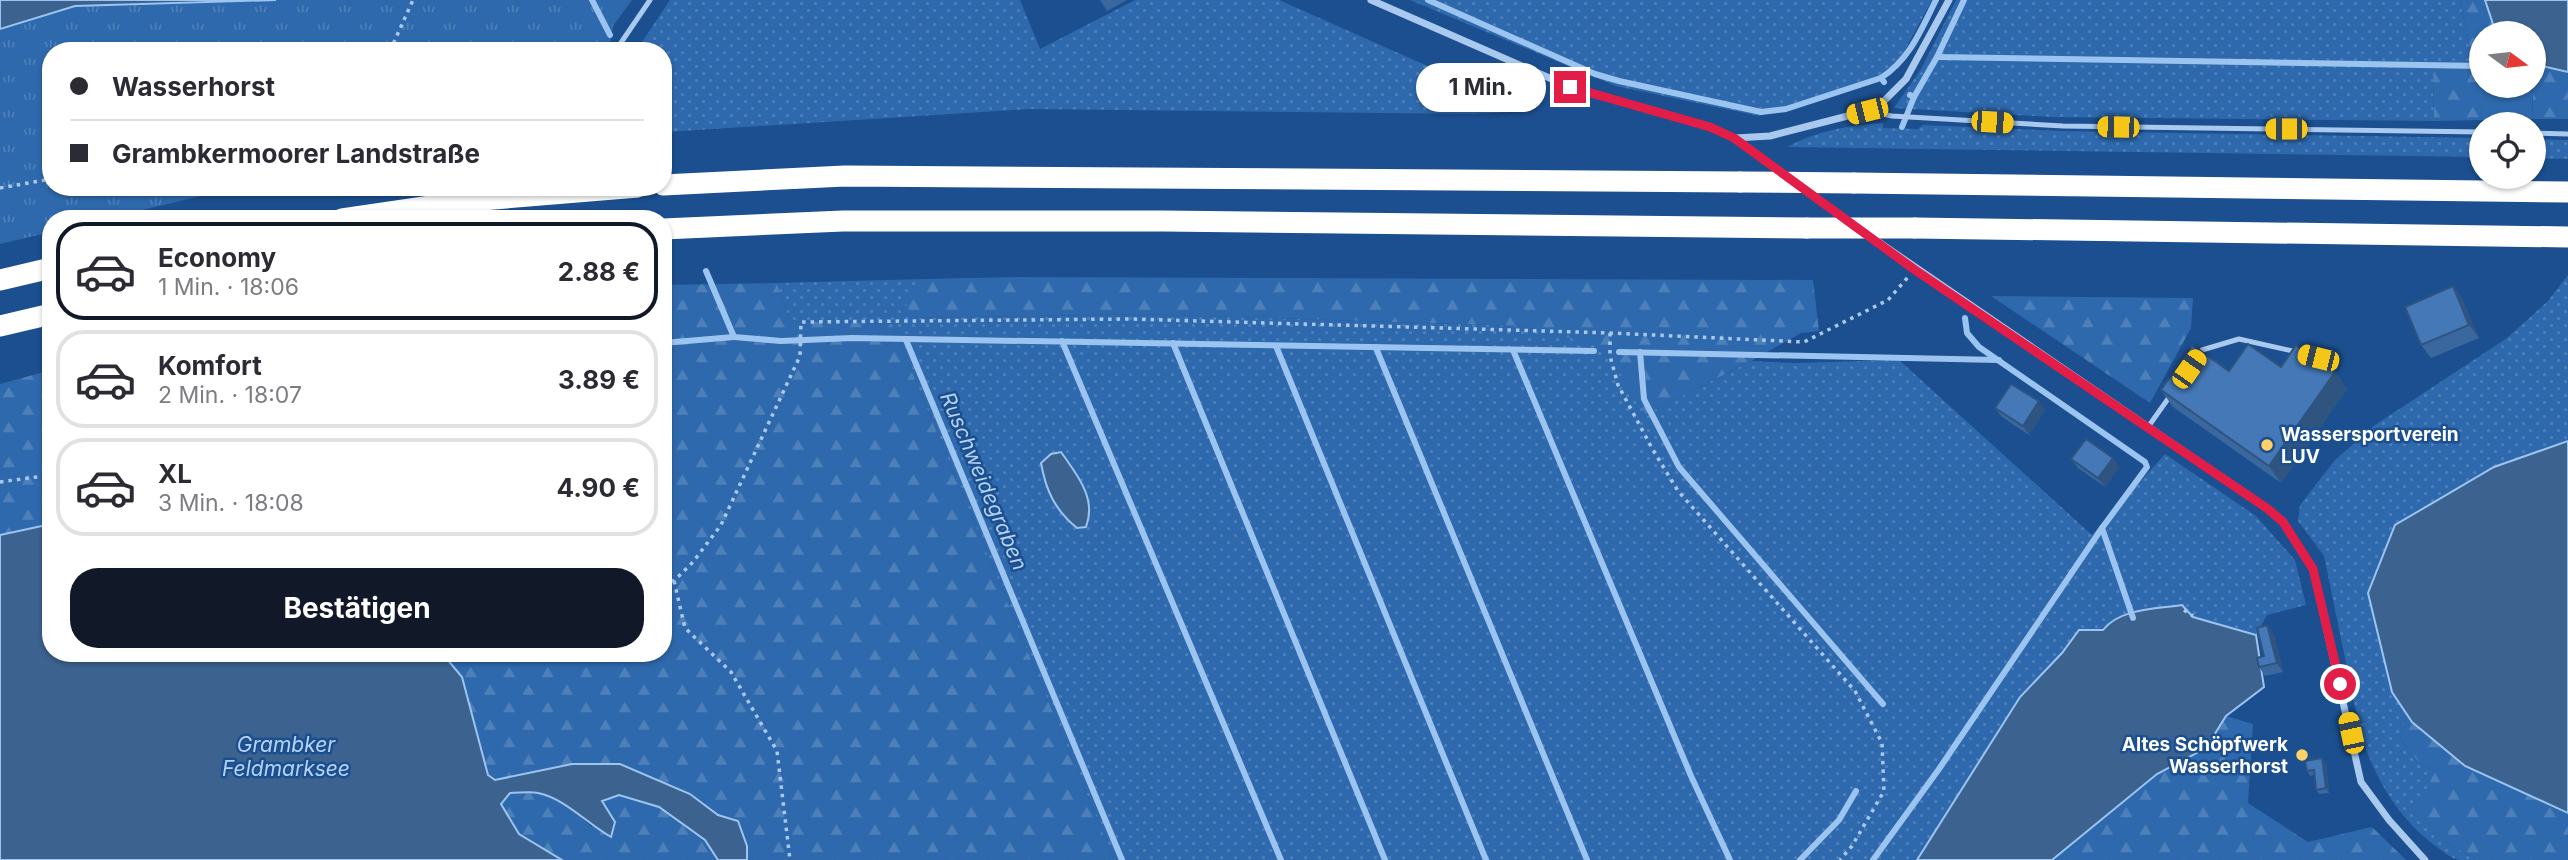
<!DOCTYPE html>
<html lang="de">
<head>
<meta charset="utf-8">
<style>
  :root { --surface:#fff; --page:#f7f7f7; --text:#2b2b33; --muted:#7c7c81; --line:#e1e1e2; --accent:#111827 }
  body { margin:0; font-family:Inter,sans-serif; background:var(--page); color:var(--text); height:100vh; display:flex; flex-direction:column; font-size:26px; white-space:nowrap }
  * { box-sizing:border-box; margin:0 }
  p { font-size:23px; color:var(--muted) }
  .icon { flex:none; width:38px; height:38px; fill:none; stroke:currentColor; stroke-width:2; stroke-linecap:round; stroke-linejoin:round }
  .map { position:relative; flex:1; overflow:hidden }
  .panel { position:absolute; left:42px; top:210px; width:630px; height:452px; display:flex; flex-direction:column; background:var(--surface); border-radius:28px; box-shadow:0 2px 5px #0004 }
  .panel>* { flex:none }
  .hud { position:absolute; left:42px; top:42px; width:630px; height:154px; border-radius:28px; box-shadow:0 2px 5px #0004; display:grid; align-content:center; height:154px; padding:0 28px; background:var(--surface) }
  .needle { width:46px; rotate:105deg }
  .tools { position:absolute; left:2469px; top:21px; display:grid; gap:14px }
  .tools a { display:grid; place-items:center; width:77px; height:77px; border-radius:50%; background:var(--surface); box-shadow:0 2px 5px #0004; font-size:35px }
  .end { position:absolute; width:32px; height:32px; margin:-16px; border:9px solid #e11d48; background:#fff; box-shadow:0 0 0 4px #fff }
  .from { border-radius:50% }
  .bubble { position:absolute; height:49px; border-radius:24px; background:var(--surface); box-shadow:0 2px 5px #0004; font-size:23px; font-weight:700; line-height:49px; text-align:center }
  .car { position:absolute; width:21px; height:42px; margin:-21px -10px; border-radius:9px; box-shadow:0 0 5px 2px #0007; background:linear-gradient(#f5c518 24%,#345 0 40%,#f5c518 0 76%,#345 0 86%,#f5c518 0) }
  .hud b { display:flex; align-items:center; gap:24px; height:66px; font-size:26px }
  .hud b+b { border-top:2px solid var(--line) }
  .hud i { width:18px; height:18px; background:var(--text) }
  ul { padding:12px 0 0; list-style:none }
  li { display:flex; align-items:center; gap:21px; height:98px; margin:0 14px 10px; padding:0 14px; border:4px solid var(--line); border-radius:28px }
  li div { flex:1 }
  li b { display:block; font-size:26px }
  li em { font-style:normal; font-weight:700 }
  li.current { border-color:var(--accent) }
  li>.icon { width:63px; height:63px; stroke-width:1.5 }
  .cta { display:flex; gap:14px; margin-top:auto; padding:14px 28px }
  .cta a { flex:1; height:80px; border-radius:28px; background:var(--accent); color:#fff; font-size:28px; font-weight:700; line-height:80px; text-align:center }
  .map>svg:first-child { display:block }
  .grass { fill:url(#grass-dots) }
  .forest { fill:url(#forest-firs) }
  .park { fill:url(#park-tufts) }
  .garden { fill:#2e69ad }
  .water { fill:#3c6290; stroke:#9cc4f0; stroke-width:2 }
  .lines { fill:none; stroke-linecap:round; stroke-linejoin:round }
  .stream { stroke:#9cc4f0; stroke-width:6 }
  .path { stroke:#a9c9ee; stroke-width:3.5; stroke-dasharray:3.5 5; stroke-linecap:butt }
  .lane { stroke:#a9c9ee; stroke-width:5 }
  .street { stroke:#a9c9ee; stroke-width:7 }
  .highway { stroke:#fff; stroke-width:21 }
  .highway-bridge { stroke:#fff; stroke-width:21 }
  .wall { fill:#3a679d }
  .shaded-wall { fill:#305480 }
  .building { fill:#4478b7; stroke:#305480; stroke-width:2 }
  .route { stroke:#e11d48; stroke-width:9 }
  .poi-dot { fill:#ffd166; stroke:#1b4f8f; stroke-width:2.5 }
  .labels { text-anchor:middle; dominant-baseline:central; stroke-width:5; stroke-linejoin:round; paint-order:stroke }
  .poi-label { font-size:19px; font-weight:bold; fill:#fff; stroke:#1b4f8f; text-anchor:start }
  .water-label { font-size:21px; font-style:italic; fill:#b5d3f5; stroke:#1b4f8f }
</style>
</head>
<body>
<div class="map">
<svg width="2568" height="860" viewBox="0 0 2568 860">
  <defs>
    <pattern id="grass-dots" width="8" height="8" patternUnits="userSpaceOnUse" patternTransform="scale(1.75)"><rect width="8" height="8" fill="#2e69ad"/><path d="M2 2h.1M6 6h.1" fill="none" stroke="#4d80b9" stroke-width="1.8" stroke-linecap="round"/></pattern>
    <pattern id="forest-firs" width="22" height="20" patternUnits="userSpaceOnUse" patternTransform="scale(1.75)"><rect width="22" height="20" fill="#2e69ad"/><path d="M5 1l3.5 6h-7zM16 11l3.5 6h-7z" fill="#4d80b9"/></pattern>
    <pattern id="park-tufts" width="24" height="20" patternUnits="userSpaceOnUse" patternTransform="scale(1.75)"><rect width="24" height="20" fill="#2e69ad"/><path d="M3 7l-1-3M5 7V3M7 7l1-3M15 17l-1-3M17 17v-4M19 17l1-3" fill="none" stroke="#4d80b9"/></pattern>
  </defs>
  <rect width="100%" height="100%" fill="#1b4f8f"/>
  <g class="grass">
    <polygon points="670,0 1020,0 1040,49 1135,0 1279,0 1529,111 1471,114 1031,109 666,132 663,125 663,51 636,51"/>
    <polygon points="1410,0 1932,0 1893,72 1759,116 1616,86"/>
    <polygon points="1956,0 2460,0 2475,71 2433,71 2434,121 2052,117 1894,108 1921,69"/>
    <path d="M1883 123V128L1918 129 1923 125 2061 131 2481 138V157L1787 147C1816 131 1849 125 1883 123Z"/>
    <polygon points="2534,139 2568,140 2568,159 2534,158"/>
    <path d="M2568 275V441L2494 467 2368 593 2392 692 2407 714 2400 739 2418 761 2435 772 2443 840 2476 860C2471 860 2465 860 2460 860 2451 859 2444 852 2437 847 2397 818 2374 777 2360 731L2324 556 2298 521 2300 505 2335 460 2375 425 2507 338 2547 302Z"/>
    <path d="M924 279 914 318 1139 314 1523 326 1603 345 1646 414 1751 361 1795 363 1899 360 2092 535 2165 454 2256 516 2295 560 2306 605 2267 615 2256 635C2218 624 2132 591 2103 630H2079L2062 653 2020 697 1917 860H1114L892 324 790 321 777 283Z"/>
  </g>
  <g class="forest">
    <polygon points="2460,0 2485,0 2496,33 2482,33 2481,45 2470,47"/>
    <polygon points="2534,64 2568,72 2568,119 2532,119"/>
    <polygon points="2433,71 2475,71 2482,120 2434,121"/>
    <polygon points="1017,277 1813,280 1819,331 1801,333 1751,361 1646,414 1603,346 1523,326 1139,314 914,318 900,295 922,286 924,279"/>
    <polygon points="777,283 790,321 892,324 1114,860 747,860 747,846 738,821 718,815 690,794 572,764 495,780 488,775 462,677 442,653 663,653 663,285"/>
    <polygon points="1991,296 2193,298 2191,328 2150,403"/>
    <polygon points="51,370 51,524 0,535 0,384"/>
    <polygon points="2407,714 2412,722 2465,766 2568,813 2568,860 2476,860 2443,840 2415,812 2435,772 2418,761 2400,739"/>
    <polygon points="2226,716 2253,724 2248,803 2308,842 2372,827 2406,860 2052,860 2157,774 2206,748"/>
    <polygon points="537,792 566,804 592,827 602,801 619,795 659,807 705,840 718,860 562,860 519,834 501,804 510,793"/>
  </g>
  <polygon class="park" points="0,0 632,0 613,26 609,51 51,51 51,187 238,187 105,219 51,219 51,232 0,244"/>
  <polygon class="garden" points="2481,45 2482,86 2533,86 2532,119 2482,120 2470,47"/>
  <g class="water">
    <polygon points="0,0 276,0 75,6 0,29"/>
    <polygon points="2485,0 2568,0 2568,72 2534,64 2534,33 2496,33"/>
    <polygon points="2568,441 2568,813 2465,766 2412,722 2392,692 2368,593 2395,525 2494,467"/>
    <path d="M1061 452C1077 475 1097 498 1086 527L1077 528C1055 510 1046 491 1041 463L1051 454Z"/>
    <path d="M51 524V653H442L462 677 488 775 495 780 572 764H620L690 794 718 815 738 821 747 846V860H718L705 840 659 807 619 795 602 801 615 822 611 837C586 823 566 799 538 793 530 791 519 793 510 793L501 804 519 834 562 860H0V535Z"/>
    <path d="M2182 605 2193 617 2256 635 2264 687 2226 716 2206 748 2157 774 2052 860H1917L2020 697 2062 653 2079 630H2103C2120 608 2157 609 2182 605Z"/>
  </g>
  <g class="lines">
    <g class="stream">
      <polyline points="592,0 610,35"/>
      <polyline points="1428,0 1595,74 1619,81 1761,112 1786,109 1881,78 1884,82"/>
      <polyline points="1937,57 2482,66"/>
      <path d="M1881 78C1910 59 1921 30 1936 0"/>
      <polyline points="1914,97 1937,57 1964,0"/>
      <polyline points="1902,127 1914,97 1910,95"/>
      <polyline points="706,271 734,337 781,341 852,338 1594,351"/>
      <polyline points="1965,318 1967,333 1979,347 2145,462 2147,467 2102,528 2133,618"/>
      <polyline points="906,340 1122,860"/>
      <polyline points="1062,341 1281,860"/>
      <polyline points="663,343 734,337"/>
      <polyline points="1173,343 1385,860"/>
      <polyline points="1276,346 1486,860"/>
      <polyline points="1376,348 1587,860"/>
      <polyline points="1513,350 1691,776 1730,860"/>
      <polyline points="1619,352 1999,360"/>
      <polyline points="1640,352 1644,399 1679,467 1883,704"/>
      <polyline points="1800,860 1839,820 1856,791"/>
      <polyline points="1873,860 1939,769 2102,528"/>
    </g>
    <g class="path">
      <polyline points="390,51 413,0"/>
      <polyline points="591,51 607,50"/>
      <polyline points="0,188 51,179"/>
      <polyline points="1610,333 1610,356 1618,385 1653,450 1678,491 1855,691 1882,743 1884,791 1852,846 1840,860"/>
      <polyline points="0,482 51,475"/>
      <polyline points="663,580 674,581 693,562 721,525 800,356 801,322 1132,319 1610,333 1804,342 1888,300 1909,276"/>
      <polyline points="674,581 685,628 731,672 777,751 790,860"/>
      <polyline points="2184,610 2193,616"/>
    </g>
    <g class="lane">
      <polyline points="616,50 650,0"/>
      <polyline points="1867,111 1892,116 2063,126 2482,132"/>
      <polyline points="2534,133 2568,134"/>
      <polyline points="2306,355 2318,358"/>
      <polyline points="2198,356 2202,350 2239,339 2297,352"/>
      <polyline points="2148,427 2170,396"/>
    </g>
    <g class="street">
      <polyline points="1371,0 1570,87 1710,127 1734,138 1786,176"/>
      <polyline points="1735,138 1770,136 1867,111 1882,103 1906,79 1949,0"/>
      <polyline points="1804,189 1851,223"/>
      <polyline points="1867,234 2268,509 2283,522 2313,569 2361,782 2389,820 2425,860"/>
    </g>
    <g class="highway">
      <polyline points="1854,183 2568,192"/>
      <polyline points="663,185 845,176 1740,182"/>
      <polyline points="342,219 458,202 638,187"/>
      <polyline points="1915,228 2568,237"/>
      <polyline points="663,229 843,221 1163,221 1807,228"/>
      <polyline points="0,280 51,268"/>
      <polyline points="0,326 51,314"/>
    </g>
    <g class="highway-bridge">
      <polyline points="1740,182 1854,183"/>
      <polyline points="1807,228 1915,228"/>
    </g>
  </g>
  <g class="wall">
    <polygon points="1100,0 1127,0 1107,11"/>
    <polygon points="2453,286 2462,299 2479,338 2431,358 2421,345"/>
    <polygon points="2281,367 2335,372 2347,389 2281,483 2173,407 2161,390"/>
    <polygon points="1995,408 2045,410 2029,435 2002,417"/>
    <polygon points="2071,459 2119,467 2105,487 2078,468"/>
    <polygon points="2267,625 2274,634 2283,672 2265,676 2259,667 2264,656"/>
    <polygon points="2326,763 2329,793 2319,794 2316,790 2314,775 2310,776 2307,771"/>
  </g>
  <g class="shaded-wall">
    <polygon points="2453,286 2462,299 2479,338 2469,325"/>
    <polygon points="2335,372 2347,389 2281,483 2269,466"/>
    <polygon points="2039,401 2045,410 2029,435 2023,426"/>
    <polygon points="2113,458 2119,467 2105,487 2098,478"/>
    <polygon points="2267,625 2274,634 2283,672 2277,663"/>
    <polygon points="2322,758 2326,763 2329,793 2326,788"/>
  </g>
  <g class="building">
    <polygon points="2453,286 2469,325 2421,345 2405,307"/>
    <polygon points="2248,344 2281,367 2296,345 2335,372 2269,466 2161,390 2192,345 2229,371"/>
    <polygon points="2011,384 2039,401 2023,426 1995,408"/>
    <polygon points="2086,439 2113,458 2098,478 2071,459"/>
    <polygon points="2267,625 2277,663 2259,667 2257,658 2264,656 2257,628"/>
    <polygon points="2322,758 2326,788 2316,790 2314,770 2307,771 2305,761"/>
  </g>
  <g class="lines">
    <polyline class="route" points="1570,87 1710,127 1734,138 1915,270 2268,509 2283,522 2313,569 2340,684"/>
  </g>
  <g class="poi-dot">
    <circle cx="2267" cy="445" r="7"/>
    <circle cx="2302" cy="755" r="7"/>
  </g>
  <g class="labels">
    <g class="poi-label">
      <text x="2281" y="434">Wassersportverein<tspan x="2281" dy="22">LUV</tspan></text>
      <text x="2288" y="744" text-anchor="end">Altes Schöpfwerk<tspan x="2288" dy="22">Wasserhorst</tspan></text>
    </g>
    <g class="water-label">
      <text transform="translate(984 481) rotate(67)">Ruschweidegraben</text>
      <text x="286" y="744">Grambker<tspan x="286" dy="24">Feldmarksee</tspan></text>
    </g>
  </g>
</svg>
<div class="tools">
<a><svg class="needle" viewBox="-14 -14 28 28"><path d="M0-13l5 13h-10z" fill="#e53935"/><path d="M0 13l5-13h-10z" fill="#7c7c81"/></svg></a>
<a><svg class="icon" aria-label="locate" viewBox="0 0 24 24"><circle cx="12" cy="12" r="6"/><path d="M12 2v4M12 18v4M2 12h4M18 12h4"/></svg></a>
</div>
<i class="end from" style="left:2340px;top:684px"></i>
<i class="end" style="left:1570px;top:87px"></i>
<div class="bubble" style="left:1416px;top:63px;width:130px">1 Min.</div>
<i class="car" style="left:1867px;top:111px;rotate:256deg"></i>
<i class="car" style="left:1992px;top:122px;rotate:94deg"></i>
<i class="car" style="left:2118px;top:127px;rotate:271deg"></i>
<i class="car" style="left:2286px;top:129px;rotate:270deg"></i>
<i class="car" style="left:2318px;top:358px;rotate:284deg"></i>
<i class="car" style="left:2189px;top:369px;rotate:35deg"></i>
<i class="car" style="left:2351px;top:733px;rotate:348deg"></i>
<div class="hud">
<b><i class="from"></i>Wasserhorst</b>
<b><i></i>Grambkermoorer Landstraße</b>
</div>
<section class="panel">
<ul>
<li class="current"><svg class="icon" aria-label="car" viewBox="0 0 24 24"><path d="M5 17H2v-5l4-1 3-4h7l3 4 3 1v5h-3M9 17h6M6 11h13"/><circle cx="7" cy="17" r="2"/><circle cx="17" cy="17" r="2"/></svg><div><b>Economy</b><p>1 Min. · 18:06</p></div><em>2.88 €</em></li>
<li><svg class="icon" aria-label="car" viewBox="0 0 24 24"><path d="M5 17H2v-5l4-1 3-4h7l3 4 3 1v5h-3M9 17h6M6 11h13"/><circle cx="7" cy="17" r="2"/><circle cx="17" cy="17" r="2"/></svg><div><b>Komfort</b><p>2 Min. · 18:07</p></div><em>3.89 €</em></li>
<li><svg class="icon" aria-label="car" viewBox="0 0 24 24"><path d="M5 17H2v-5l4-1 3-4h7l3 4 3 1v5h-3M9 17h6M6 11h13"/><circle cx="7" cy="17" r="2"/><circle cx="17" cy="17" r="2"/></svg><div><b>XL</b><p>3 Min. · 18:08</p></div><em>4.90 €</em></li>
</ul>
<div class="cta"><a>Bestätigen</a></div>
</section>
</div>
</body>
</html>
